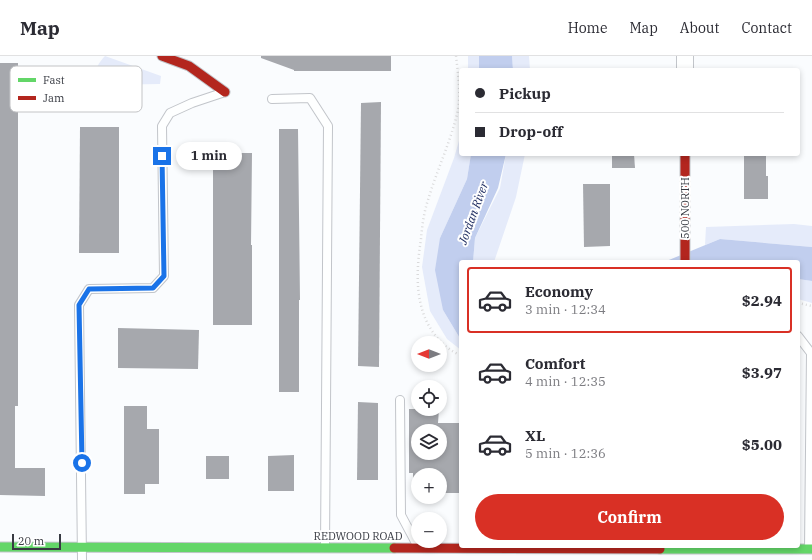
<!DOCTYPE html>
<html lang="en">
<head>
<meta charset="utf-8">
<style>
  :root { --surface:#fff; --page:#f7f7f7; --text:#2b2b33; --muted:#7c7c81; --line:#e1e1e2; --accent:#d93025 }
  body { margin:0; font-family:"IBM Plex Serif",serif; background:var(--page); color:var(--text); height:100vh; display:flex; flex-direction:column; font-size:15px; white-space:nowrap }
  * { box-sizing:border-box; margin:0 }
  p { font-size:13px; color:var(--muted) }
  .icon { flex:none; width:22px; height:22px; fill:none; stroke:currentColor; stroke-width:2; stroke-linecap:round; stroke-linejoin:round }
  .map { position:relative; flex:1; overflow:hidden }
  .panel { position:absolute; left:459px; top:204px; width:341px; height:288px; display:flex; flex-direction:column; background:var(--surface); border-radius:4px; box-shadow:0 2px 6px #0003 }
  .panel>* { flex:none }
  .top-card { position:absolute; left:459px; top:12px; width:341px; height:88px; border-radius:4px; box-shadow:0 2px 6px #0003; display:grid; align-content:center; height:88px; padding:0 16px; background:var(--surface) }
  .needle { width:26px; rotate:270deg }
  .controls { position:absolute; left:411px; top:280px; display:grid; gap:8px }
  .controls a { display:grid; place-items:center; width:36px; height:36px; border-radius:50%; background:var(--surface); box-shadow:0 2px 6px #0003; font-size:20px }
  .scale { position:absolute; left:12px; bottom:10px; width:49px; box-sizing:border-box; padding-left:4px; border:2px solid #373a42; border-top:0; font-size:11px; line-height:14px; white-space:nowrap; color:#373a42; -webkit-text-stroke:3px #fff; paint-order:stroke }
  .end { position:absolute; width:18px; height:18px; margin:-9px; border:5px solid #1a73e8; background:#fff; box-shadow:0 0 0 2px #fff }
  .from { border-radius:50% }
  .bubble { position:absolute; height:28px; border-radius:14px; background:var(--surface); box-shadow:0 2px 6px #0003; font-size:13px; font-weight:800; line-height:28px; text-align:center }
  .top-card b { display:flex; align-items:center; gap:14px; height:38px; font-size:15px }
  .top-card b+b { border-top:1px solid var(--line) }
  .top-card i { width:10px; height:10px; background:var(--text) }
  ul { padding:7px 0 0; list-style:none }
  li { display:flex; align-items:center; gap:12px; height:66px; margin:0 8px 6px; padding:0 8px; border:2px solid transparent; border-radius:4px }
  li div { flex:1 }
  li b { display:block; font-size:15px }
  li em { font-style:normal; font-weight:800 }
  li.current { border-color:var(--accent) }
  li>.icon { width:36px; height:36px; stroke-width:1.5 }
  .primary-button { display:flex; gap:8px; margin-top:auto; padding:8px 16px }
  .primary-button a { flex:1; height:46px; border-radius:24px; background:var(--accent); color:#fff; font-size:16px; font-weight:800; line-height:46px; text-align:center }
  header { display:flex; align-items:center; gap:24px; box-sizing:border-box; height:56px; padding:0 20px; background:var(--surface); border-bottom:1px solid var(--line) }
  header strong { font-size:19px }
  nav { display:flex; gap:22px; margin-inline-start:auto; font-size:14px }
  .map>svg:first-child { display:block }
  .built { fill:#f0f4ff }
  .green { fill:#e5ebfa }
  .water { fill:#c1ceee }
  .building { fill:#a6a8ad; fill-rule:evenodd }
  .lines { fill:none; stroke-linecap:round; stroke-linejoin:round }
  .lane-casing { stroke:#c2c5ca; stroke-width:10 }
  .street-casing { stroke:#c2c5ca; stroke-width:18 }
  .fast-casing { stroke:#c2c5ca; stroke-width:11 }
  .jam-casing { stroke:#c2c5ca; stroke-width:11 }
  .path { stroke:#dadadb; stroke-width:2.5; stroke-dasharray:1 3; stroke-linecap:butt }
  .lane { stroke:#feffff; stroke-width:8 }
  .street { stroke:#feffff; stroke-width:16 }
  .fast { stroke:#63d668; stroke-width:9 }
  .jam { stroke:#b3261e; stroke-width:9 }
  .route { stroke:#1a73e8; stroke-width:5 }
  .labels { text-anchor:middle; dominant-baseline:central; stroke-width:4; stroke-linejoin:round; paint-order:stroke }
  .street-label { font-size:11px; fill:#373a42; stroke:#fff }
  .water-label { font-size:12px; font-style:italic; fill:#1b295e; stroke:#fff }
  .key { fill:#fff; stroke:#c3c4c6; stroke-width:1 }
  .key-label { font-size:11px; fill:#373a42 }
</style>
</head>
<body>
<header>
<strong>Map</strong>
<nav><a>Home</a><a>Map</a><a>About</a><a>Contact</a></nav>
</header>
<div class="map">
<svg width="812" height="504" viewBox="0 0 812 504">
  <rect width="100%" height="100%" fill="#fafcfe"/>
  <rect class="built" x="798" y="367" width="2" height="87"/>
  <g class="green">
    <path d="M105 0 161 20 160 28 102 29C91 18 96 10 105 0Z"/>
    <rect x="468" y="0" width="11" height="14"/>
    <polygon points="512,0 529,0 530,14 513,14"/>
    <polygon points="461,78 461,98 471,98 467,123 440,182 443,254 461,284 461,294 447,283 430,255 422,211 427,174 454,102"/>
    <polygon points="506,98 525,98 516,141 494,206 473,206 475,182 500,132"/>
    <polygon points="794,168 812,170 812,191 720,183 705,189 706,171"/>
    <polygon points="798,223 812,225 812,247 798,243"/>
  </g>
  <g class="water">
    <polygon points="479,0 512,0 513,14 479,14"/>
    <polygon points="471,98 506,98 498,132 475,182 473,206 461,206 461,284 443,254 435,214 440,182 467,123"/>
    <polygon points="720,183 812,191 812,225 798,223 798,206 664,206"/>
  </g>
  <g class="building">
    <polygon points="261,0 391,0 391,15 294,15 294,14 261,2"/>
    <polygon points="0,7 18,7 18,350 15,350 15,412 45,412 45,440 0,439"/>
    <polygon points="381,46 379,311 358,310 361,47"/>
    <polygon points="80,71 119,71 119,197 79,197"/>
    <polygon points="279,73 298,73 300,244 299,244 299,336 279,336"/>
    <polygon points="213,97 252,97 251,189 252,189 252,269 213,269"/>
    <polygon points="612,98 634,98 635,112 612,112"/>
    <polygon points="744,98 766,98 766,120 768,120 768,143 744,143"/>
    <polygon points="583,128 610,128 610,190 584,191"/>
    <polygon points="118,272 199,274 198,313 118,312"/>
    <polygon points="358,346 378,347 378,424 357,424"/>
    <polygon points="124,350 147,350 147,373 159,373 159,428 145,428 145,438 124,438"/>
    <path d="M409 353H439L438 367H461V437H441L440 419H418V433H413V417H409ZM418 375H440V397H418Z"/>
    <polygon points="294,399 294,435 268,435 268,400"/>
    <rect x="206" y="400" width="23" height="23"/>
  </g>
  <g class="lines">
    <g class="lane-casing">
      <g id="lane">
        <polyline points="272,43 310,42 328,70 325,491"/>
        <polyline points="798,280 811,297 809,492"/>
        <polyline points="400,344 401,459 417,489"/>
        <polyline points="82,504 79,249 89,233 153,232 164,220 162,70 170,57 192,47 222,37"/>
      </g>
    </g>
    <g class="street-casing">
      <polyline id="street" points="685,0 685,14"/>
    </g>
    <g class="fast-casing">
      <g id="fast">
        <polyline points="0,491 394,492"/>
        <polyline points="660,493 812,493"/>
      </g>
    </g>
    <g class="jam-casing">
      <g id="jam">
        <polyline points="162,0 189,10 225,36"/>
        <polyline points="685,98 685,206"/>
        <polyline points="394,492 660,493"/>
      </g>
    </g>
    <g class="path">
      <path d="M456 0C458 18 461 37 458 54 451 85 437 114 428 144 424 156 422 170 421 183 416 215 414 252 435 279 441 287 451 296 461 299"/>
      <polyline points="798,247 812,250"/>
    </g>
    <use href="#lane" class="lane"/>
    <use href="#street" class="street"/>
    <use href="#fast" class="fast"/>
    <use href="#jam" class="jam"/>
  </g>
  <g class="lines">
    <polyline class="route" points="82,407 79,249 89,233 153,232 164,220 162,100"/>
  </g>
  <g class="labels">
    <g class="street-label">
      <text transform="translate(685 152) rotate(-90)">500 NORTH</text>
      <text x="358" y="480">REDWOOD ROAD</text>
    </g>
    <g class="water-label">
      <text transform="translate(473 157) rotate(-70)">Jordan River</text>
    </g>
  </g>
  <rect x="10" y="10" width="132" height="46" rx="6" class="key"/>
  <rect x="18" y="22" width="18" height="4" fill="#63d668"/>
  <rect x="18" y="40" width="18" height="4" fill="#b3261e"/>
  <g class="key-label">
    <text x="43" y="28">Fast</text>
    <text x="43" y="46">Jam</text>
  </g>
</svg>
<div class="controls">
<a><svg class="needle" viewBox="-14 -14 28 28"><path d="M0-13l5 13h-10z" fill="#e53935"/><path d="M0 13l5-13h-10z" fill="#7c7c81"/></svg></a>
<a><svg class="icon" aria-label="locate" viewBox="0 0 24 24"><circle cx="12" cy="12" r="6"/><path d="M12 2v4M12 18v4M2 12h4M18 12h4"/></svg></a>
<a><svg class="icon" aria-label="layers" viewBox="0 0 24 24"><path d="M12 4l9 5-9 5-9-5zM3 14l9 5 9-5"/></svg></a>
<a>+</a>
<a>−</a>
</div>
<div class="scale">20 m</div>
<i class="end from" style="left:82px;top:407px"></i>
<i class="end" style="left:162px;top:100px"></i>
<div class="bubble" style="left:176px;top:86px;width:66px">1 min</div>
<div class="top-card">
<b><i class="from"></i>Pickup</b>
<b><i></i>Drop-off</b>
</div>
<section class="panel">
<ul>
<li class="current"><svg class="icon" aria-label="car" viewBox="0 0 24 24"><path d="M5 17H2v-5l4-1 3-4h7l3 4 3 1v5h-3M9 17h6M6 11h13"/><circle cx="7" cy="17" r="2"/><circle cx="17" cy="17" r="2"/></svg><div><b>Economy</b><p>3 min · 12:34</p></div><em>$2.94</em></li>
<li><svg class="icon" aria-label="car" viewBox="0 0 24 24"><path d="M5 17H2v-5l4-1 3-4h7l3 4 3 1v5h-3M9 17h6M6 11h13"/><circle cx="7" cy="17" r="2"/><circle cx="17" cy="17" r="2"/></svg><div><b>Comfort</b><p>4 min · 12:35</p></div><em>$3.97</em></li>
<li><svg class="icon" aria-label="car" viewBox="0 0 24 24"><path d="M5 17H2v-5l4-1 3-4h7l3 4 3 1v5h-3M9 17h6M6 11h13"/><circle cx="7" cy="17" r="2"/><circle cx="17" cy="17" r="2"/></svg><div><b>XL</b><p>5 min · 12:36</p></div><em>$5.00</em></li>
</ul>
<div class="primary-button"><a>Confirm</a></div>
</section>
</div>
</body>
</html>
